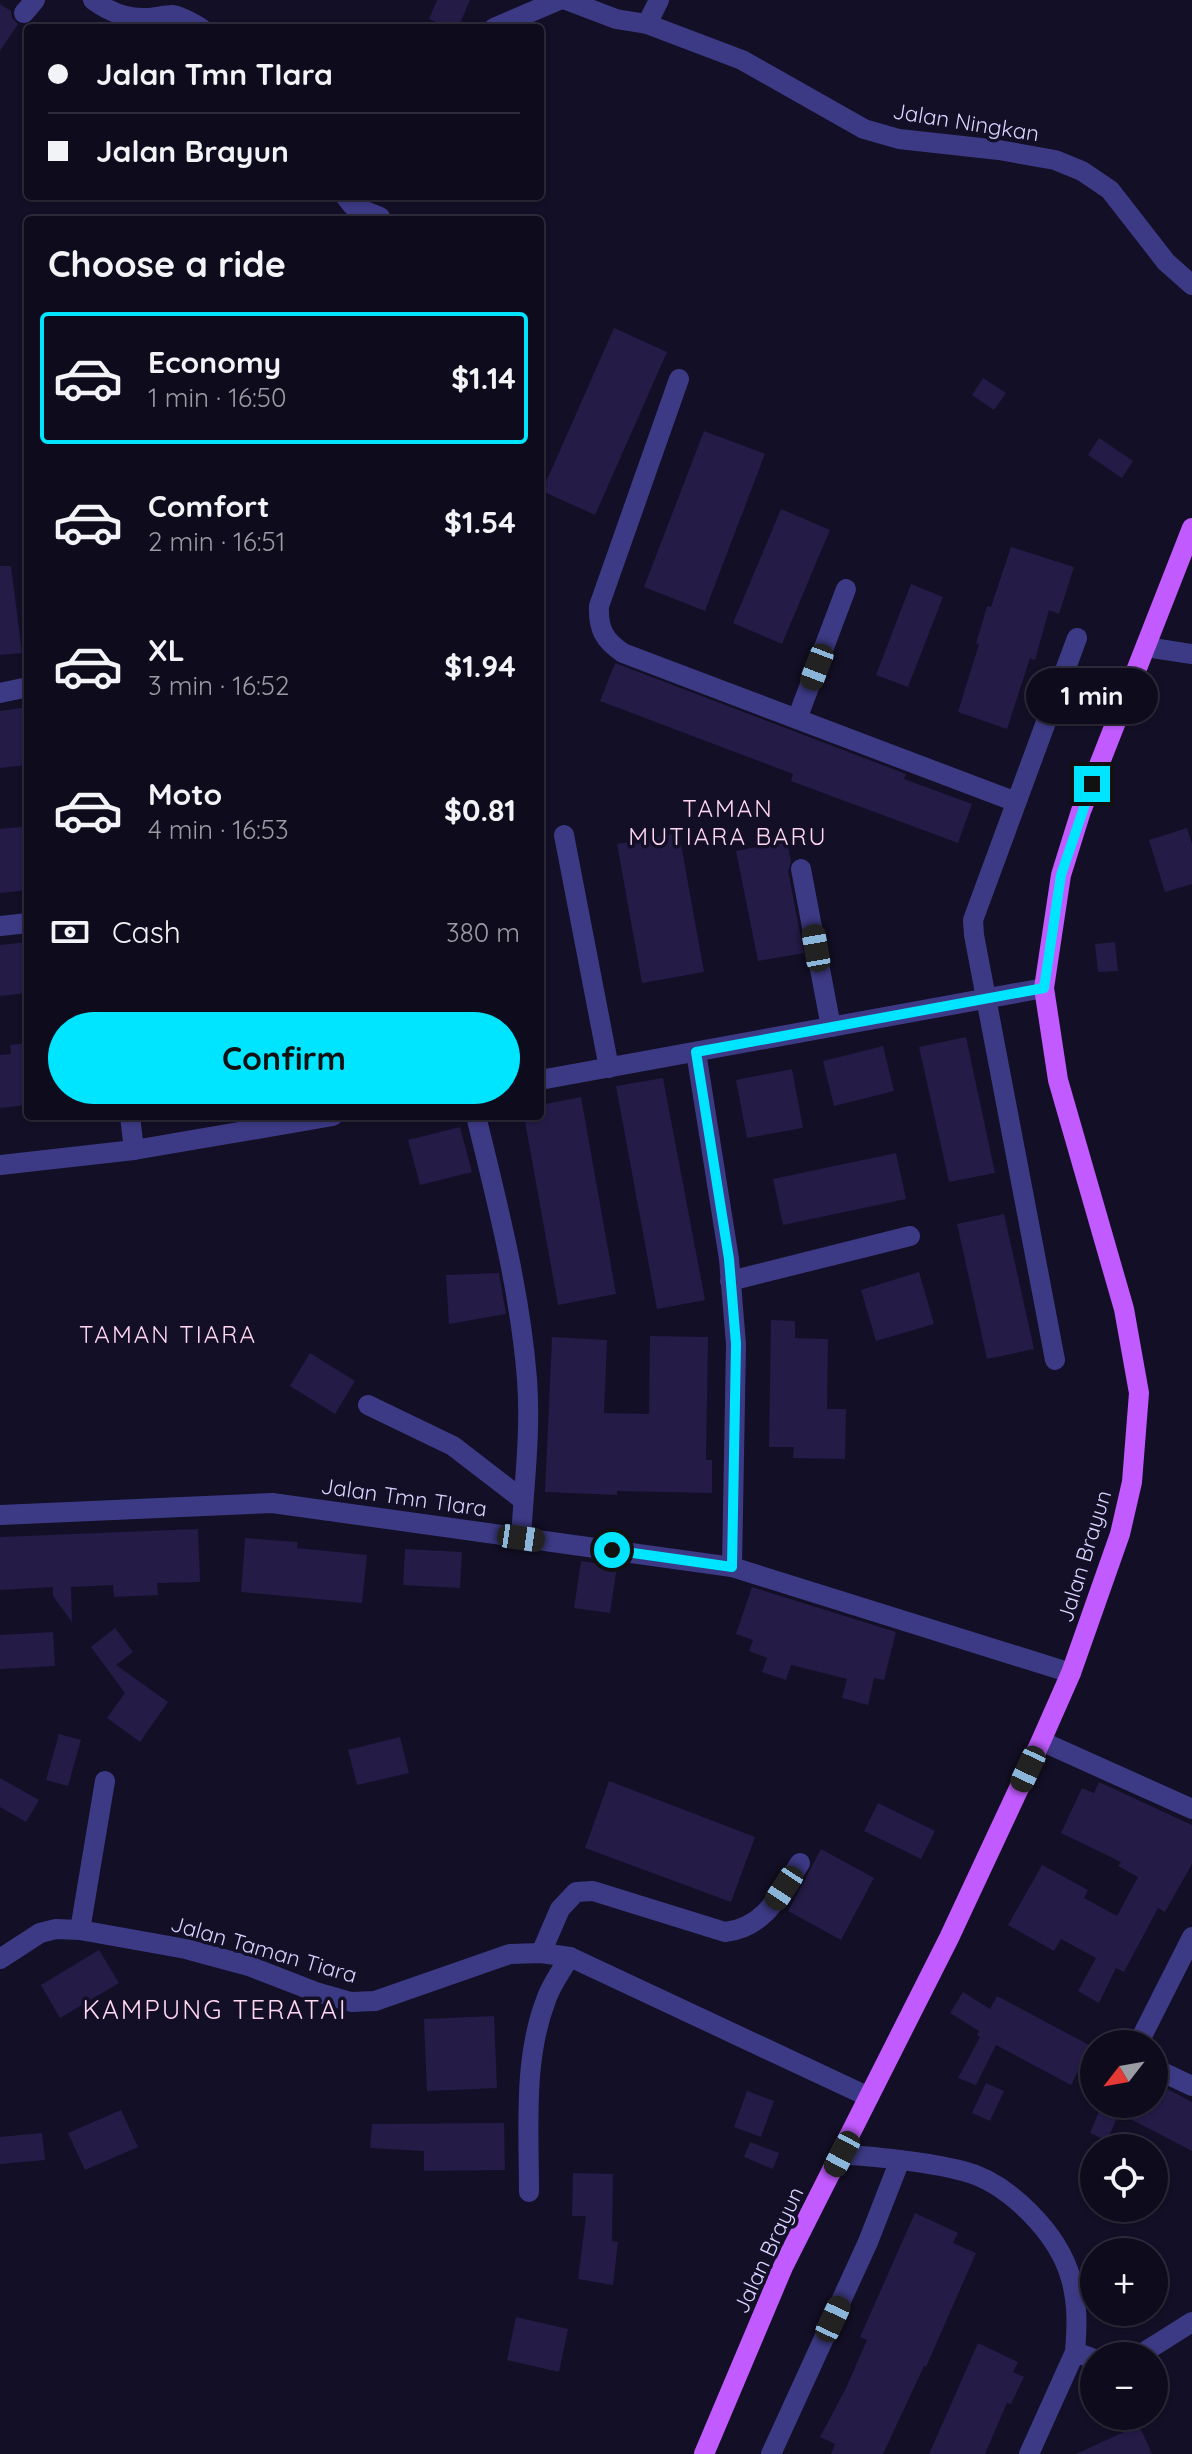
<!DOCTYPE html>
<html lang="en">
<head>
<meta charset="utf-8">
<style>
  :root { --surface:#0e0b1c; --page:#1c1929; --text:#f1f3f6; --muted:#9b9ba3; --line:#2e2b3b; --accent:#00e5ff }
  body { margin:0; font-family:Quicksand,sans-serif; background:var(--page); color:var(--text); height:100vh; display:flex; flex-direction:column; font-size:30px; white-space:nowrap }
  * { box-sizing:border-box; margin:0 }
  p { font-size:26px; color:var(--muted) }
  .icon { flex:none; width:44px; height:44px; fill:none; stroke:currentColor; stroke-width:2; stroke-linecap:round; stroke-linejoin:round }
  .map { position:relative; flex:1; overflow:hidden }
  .details { position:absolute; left:24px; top:216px; width:520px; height:904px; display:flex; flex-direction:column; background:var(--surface); border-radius:8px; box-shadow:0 2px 6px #0004,0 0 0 2px var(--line) }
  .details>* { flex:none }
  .hud { position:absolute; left:24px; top:24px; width:520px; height:176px; border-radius:8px; box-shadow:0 2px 6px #0004,0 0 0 2px var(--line); display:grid; align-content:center; height:176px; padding:0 24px; background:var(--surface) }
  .needle { width:52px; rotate:239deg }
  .buttons { position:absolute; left:1080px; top:2030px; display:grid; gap:16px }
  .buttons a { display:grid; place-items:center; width:88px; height:88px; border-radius:50%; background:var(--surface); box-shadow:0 2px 6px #0004,0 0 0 2px var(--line); font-size:40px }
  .end { position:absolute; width:36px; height:36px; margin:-18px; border:10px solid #00e5ff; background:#111; box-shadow:0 0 0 4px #111 }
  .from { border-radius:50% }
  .bubble { position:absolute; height:56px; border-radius:28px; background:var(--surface); box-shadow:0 2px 6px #0004,0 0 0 2px var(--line); font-size:26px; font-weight:700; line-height:56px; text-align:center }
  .car { position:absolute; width:24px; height:48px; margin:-24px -12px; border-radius:10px; box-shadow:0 0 6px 2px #0007; background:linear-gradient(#222 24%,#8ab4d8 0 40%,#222 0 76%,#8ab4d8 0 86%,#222 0) }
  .hud b { display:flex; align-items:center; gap:28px; height:76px; font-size:30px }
  .hud b+b { border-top:2px solid var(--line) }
  .hud i { width:20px; height:20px; background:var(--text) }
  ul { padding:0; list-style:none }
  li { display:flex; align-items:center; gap:24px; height:132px; margin:0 16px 12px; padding:0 8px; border:4px solid transparent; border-radius:8px }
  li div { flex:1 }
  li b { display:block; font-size:30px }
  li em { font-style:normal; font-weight:700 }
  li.current { border-color:var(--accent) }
  li>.icon { width:72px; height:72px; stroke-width:1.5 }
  h2 { padding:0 24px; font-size:36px; line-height:96px }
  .pay { display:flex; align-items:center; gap:20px; height:88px; padding:0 24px; font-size:30px }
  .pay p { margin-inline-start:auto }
  .button { display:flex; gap:16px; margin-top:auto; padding:16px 24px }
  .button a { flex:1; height:92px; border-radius:48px; background:var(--accent); color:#111; font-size:32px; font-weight:700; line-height:92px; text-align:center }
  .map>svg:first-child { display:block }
  .building { fill:#241b47 }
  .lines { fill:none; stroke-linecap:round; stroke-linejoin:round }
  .minor { stroke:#3d3a85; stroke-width:20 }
  .major { stroke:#c25bff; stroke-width:20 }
  .route { stroke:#00e5ff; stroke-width:10 }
  .labels { text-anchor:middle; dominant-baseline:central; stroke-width:7; stroke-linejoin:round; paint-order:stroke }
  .street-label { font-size:22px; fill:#d9d4ff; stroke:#130f26 }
  .neighbourhood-label { font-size:24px; letter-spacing:2px; fill:#ffd6f0; stroke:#130f26 }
  .quarter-label { font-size:26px; letter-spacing:2px; fill:#ffd6f0; stroke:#130f26 }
</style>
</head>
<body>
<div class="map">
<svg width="1192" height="2454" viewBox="0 0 1192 2454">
  <rect width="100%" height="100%" fill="#130f26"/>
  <g class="building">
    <polygon points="437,0 470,0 458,28 450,28 429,19"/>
    <polygon points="0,4 11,11 12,18 18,24 0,51"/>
    <polygon points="614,328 667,352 595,515 542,491"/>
    <polygon points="983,378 1006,393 994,410 972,395"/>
    <polygon points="704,431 765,454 705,611 644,587"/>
    <polygon points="1099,438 1133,461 1122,478 1088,455"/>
    <polygon points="781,509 830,530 782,644 733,623"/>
    <polygon points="1011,547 1074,567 1059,614 1049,610 1035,660 1030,658 1007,729 958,712 979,644 976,644 987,606 991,607"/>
    <polygon points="0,566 11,566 22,653 0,655"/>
    <polygon points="911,584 943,597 908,687 876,675"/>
    <polygon points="615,663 906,774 904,779 972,804 958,843 791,781 793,774 600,701"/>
    <polygon points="28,707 28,765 0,768 0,711"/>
    <polygon points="28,826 28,890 0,893 0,829"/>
    <polygon points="1187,828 1192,844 1192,884 1165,892 1149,840"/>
    <polygon points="679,833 704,972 642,983 617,844"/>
    <polygon points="787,841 791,862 788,871 804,953 758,961 736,851"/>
    <polygon points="28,942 28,993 0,996 0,945"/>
    <polygon points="1115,942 1118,971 1098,972 1095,944"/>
    <polygon points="966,1037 995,1173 949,1182 919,1047"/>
    <polygon points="28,1043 28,1105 0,1108 0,1055 11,1054 10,1045"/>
    <polygon points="883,1046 894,1091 834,1106 823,1061"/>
    <polygon points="792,1069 803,1128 747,1138 736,1080"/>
    <polygon points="663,1078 705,1300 657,1309 616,1086"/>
    <polygon points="581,1097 616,1294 558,1305 524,1116 540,1116 540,1105"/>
    <polygon points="460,1127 472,1172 420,1185 408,1140"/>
    <polygon points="896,1153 906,1199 783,1225 773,1179"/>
    <polygon points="1004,1214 1034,1349 987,1359 957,1224"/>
    <polygon points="919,1272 934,1324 876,1341 861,1290"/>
    <polygon points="499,1273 506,1314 449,1324 446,1275"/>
    <polygon points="771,1320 795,1321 795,1338 828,1339 827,1409 846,1409 845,1459 793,1458 794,1447 769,1447"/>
    <polygon points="650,1336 708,1337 706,1460 712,1460 712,1493 617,1491 617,1495 545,1492 552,1337 607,1340 604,1413 649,1414"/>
    <polygon points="310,1353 355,1381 335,1414 290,1386"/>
    <polygon points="198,1529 200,1582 157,1583 158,1595 114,1597 113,1585 71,1587 72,1622 53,1596 53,1587 0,1590 0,1537"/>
    <polygon points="245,1538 298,1542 297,1548 367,1555 362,1603 241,1592"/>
    <polygon points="405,1549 462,1552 460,1588 403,1585"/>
    <polygon points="581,1561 617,1566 610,1613 574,1608"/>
    <polygon points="752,1587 896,1632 884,1680 874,1678 868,1705 842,1698 847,1679 791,1665 786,1680 762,1672 767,1658 749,1651 753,1640 736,1634"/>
    <polygon points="115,1628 133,1652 116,1665 168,1702 140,1742 107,1718 125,1693 91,1647"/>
    <polygon points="53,1632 55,1666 0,1669 0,1635"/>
    <polygon points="59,1734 81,1740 68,1786 46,1780"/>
    <polygon points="400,1737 409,1773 357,1785 348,1750"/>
    <polygon points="0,1778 39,1800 26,1822 0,1807"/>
    <polygon points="609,1781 755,1837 731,1902 585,1848"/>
    <polygon points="1099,1782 1192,1825 1192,1864 1165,1912 1158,1908 1124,1972 1116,1968 1099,2003 1078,1991 1096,1958 1061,1939 1054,1951 1008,1925 1042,1865 1088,1890 1084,1898 1117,1916 1138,1877 1118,1866 1121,1862 1061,1833 1082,1788 1094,1793"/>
    <polygon points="878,1803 935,1831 921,1859 864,1831"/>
    <polygon points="821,1849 874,1878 841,1940 788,1911"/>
    <polygon points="99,1950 119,1983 60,2018 41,1985"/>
    <polygon points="963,1992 990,2009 997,1996 1091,2046 1071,2085 996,2045 976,2085 958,2078 980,2037 977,2035 979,2031 950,2013"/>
    <polygon points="494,2016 497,2088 427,2091 424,2019"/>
    <polygon points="1154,2082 1192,2102 1192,2151 1119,2113 1107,2141 1090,2133 1102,2104 1154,2104"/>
    <polygon points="986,2083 1004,2091 990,2121 972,2113"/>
    <polygon points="747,2091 774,2101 761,2137 734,2127"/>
    <polygon points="121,2110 138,2147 85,2170 68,2133"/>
    <polygon points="504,2123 505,2170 424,2171 424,2151 370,2148 372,2124"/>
    <polygon points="42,2133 45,2160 0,2164 0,2137"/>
    <polygon points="750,2142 779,2153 773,2169 744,2157"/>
    <polygon points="573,2173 613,2174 612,2241 618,2242 613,2285 578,2279 586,2216 572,2216"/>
    <polygon points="915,2213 958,2233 953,2243 976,2253 926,2367 924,2366 883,2454 831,2454 835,2444 820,2437 846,2388 867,2340 860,2337"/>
    <polygon points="516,2317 568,2329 559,2372 507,2360"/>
    <polygon points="978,2343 1018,2362 1013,2372 1024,2377 1011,2404 1007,2403 985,2454 929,2454"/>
    <polygon points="1139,2425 1152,2454 1076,2454"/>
  </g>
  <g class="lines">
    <g class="minor">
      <path d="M93 0C108 11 127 19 146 18 155 18 163 15 172 15 182 16 192 23 201 28"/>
      <polyline points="566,0 616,19 647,24 742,60 864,129 899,139 999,150 1055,160 1082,171 1110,190 1166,262 1192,285"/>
      <polyline points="24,13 35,0"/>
      <polyline points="647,24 659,0"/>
      <polyline points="494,28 559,0"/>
      <polyline points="345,196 353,206 380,217"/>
      <path d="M679 379 599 606C598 629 604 640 623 653L1016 802"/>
      <polyline points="1146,647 1192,654"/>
      <polyline points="0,693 28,687"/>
      <polyline points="797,719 846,589"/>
      <polyline points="564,835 609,1068"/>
      <polyline points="801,869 831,1027"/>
      <polyline points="0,926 28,923"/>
      <polyline points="696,1052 729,1259 736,1344 732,1567"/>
      <polyline points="540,1080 1044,988"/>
      <path d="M476 1116C497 1202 520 1290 527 1379 531 1432 524 1485 521 1538"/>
      <polyline points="134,1150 333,1116"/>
      <polyline points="0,1165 134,1150 130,1116"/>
      <polyline points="730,1281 910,1236"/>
      <polyline points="1055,1360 974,935 973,920 1077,638"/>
      <polyline points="368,1405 453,1446 523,1500"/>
      <polyline points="0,1515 272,1503 732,1567 1071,1673"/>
      <polyline points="1041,1741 1192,1809"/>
      <polyline points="80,1930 105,1781"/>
      <path d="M541 1953 560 1909 576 1892 593 1891 725 1932C765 1928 780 1894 800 1863"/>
      <polyline points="0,1959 40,1933 56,1929 80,1930 186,1949 249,1966 316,1992 351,2002 375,2001 510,1954 541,1953 570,1957 869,2097"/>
      <polyline points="1138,2044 1192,1937"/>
      <polyline points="1154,2068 1192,2086"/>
      <path d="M842 2154C882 2158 924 2161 963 2171 1008 2182 1059 2234 1071 2279 1078 2304 1077 2327 1075 2352L1094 2359"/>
      <path d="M529 2192C529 2130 523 2059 546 2000 551 1985 561 1971 570 1957"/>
      <polyline points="1138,2356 1192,2322"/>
      <polyline points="771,2454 868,2242 900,2160"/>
      <polyline points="1029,2454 1075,2352"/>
    </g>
    <polyline class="major" points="704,2454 783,2267 949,1938 1041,1741 1071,1673 1120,1534 1132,1482 1139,1393 1124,1309 1058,1080 1044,988 1061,875 1081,811 1192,528"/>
  </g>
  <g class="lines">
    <polyline class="route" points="612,1550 732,1567 736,1344 729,1259 696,1052 1044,988 1061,875 1092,784"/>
  </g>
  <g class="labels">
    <g class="street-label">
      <text transform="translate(966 122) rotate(9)">Jalan Ningkan</text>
      <text transform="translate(404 1497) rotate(8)">Jalan Tmn TIara</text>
      <text transform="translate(1084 1556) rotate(-73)">Jalan Brayun</text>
      <text transform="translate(264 1949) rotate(16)">Jalan Taman Tiara</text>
      <text transform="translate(768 2250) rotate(-65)">Jalan Brayun</text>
    </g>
    <g class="neighbourhood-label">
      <text x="728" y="808">TAMAN<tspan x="728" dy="28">MUTIARA BARU</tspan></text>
      <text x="168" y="1334">TAMAN TIARA</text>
    </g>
    <g class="quarter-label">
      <text x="215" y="2009">KAMPUNG TERATAI</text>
    </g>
  </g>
</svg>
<div class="buttons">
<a><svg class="needle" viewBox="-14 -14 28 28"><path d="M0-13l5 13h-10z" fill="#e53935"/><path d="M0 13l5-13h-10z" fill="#9b9ba3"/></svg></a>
<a><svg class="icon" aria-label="locate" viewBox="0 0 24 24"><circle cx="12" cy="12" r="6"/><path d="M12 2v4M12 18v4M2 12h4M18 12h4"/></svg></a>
<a>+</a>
<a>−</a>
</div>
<i class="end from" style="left:612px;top:1550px"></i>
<i class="end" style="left:1092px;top:784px"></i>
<div class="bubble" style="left:1026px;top:668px;width:132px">1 min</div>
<i class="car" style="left:817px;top:667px;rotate:201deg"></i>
<i class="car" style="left:816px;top:948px;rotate:350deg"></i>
<i class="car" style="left:521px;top:1538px;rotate:98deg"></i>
<i class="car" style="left:1028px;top:1769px;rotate:205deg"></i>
<i class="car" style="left:784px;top:1888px;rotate:213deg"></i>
<i class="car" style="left:842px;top:2154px;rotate:208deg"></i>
<i class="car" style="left:833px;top:2319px;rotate:25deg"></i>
<div class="hud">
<b><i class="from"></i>Jalan Tmn TIara</b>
<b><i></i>Jalan Brayun</b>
</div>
<section class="details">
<h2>Choose a ride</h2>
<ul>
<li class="current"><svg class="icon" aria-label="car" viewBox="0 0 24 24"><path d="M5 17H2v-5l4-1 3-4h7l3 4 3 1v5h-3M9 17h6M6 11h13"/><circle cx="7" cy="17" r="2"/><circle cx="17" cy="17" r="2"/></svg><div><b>Economy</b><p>1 min · 16:50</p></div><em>$1.14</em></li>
<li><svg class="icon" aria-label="car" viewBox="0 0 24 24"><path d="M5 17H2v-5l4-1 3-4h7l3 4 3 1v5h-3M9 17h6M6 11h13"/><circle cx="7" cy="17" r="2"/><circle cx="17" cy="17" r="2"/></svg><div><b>Comfort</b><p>2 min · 16:51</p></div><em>$1.54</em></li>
<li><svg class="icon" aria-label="car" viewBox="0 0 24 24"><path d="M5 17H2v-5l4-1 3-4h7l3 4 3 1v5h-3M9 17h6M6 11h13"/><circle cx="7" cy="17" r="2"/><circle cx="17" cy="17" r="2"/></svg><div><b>XL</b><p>3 min · 16:52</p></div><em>$1.94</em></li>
<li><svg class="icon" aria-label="car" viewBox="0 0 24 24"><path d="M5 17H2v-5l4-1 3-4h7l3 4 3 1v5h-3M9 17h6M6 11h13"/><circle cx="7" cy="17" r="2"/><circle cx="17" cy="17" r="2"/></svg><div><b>Moto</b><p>4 min · 16:53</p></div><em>$0.81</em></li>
</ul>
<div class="pay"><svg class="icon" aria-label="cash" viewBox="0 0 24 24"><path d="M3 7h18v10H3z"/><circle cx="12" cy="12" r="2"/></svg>Cash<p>380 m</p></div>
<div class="button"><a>Confirm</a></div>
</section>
</div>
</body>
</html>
